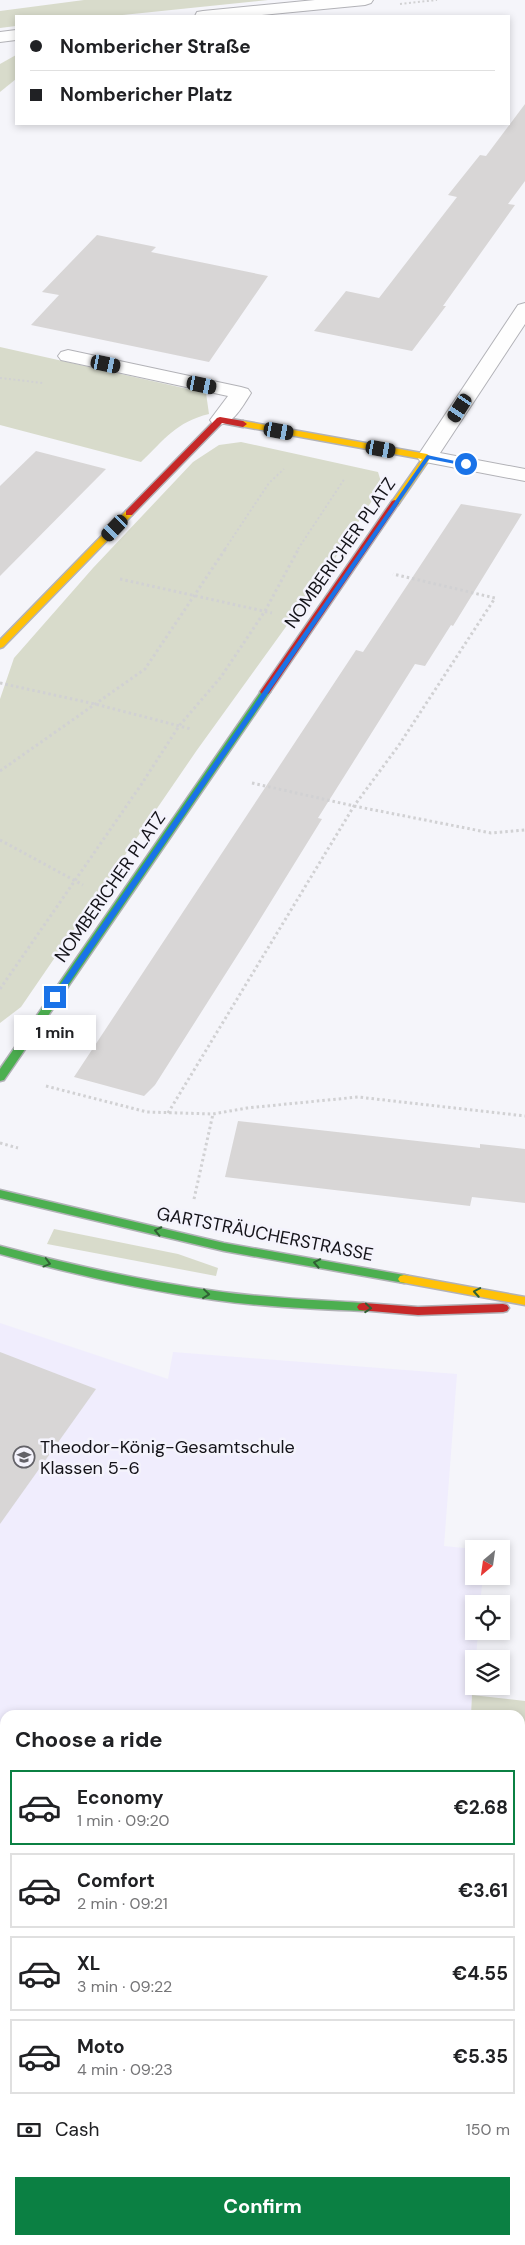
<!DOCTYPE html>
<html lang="en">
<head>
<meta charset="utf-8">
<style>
  :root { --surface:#fff; --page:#f6f6f6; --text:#202124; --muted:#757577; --line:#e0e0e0; --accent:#0b8043 }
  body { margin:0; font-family:"DM Sans",sans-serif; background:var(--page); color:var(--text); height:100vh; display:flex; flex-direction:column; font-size:19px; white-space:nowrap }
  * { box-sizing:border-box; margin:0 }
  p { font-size:16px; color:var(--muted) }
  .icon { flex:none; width:28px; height:28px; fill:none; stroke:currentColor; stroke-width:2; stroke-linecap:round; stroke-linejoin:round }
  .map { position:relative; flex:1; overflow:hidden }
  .drawer { position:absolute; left:0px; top:1710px; width:525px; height:535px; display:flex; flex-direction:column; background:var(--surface); border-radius:15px 15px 0 0; box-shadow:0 2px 8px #0003 }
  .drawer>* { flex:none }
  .hud { position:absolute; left:15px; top:15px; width:495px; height:110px; border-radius:0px; box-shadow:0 2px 8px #0003; display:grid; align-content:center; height:110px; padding:0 15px; background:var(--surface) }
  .needle { width:32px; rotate:209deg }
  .controls { position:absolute; left:465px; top:1540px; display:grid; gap:10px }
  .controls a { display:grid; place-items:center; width:45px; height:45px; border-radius:0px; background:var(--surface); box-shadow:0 2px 8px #0003; font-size:25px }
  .end { position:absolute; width:22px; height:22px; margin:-11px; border:6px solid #1a73e8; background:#fff; box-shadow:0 0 0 2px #fff }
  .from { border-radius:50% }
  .bubble { position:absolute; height:35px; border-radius:0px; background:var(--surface); box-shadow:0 2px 8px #0003; font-size:16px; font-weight:700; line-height:35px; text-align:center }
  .car { position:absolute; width:15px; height:30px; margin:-15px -8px; border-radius:6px; box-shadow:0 0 4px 1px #0007; background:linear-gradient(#222 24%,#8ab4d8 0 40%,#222 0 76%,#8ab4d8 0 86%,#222 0) }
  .hud b { display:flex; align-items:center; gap:18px; height:48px; font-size:19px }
  .hud b+b { border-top:1px solid var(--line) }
  .hud i { width:12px; height:12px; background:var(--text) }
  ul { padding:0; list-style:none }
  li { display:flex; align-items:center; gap:15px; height:75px; margin:0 10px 8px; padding:0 5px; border:2px solid var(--line); border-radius:0px }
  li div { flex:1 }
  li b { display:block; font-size:19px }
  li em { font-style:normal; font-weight:700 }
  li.active { border-color:var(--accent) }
  li>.icon { width:45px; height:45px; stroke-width:1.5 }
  h2 { padding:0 15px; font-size:22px; line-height:60px }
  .pay { display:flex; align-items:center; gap:12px; height:55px; padding:0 15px; font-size:19px }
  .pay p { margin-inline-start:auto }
  .button { display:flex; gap:10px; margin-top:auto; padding:10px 15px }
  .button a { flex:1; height:58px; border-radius:0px; background:var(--accent); color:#fff; font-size:20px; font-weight:700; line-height:58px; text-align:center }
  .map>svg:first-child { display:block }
  .built { fill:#f0edfd }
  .green { fill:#d8dbcb }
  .building { fill:#d8d6d6 }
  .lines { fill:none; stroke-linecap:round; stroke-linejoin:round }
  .lane-casing { stroke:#b2b2b7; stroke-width:2 }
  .street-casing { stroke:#b2b2b7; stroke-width:2 }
  .fast-casing { stroke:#b2b2b7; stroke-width:3 }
  .slow-casing { stroke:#b2b2b7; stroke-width:3 }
  .jam-casing { stroke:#b2b2b7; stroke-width:3 }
  .path-far1 { stroke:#d1d1d3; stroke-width:2; stroke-dasharray:2 2.5; stroke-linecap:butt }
  .path { stroke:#d1d1d3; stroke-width:3; stroke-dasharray:2.5 3; stroke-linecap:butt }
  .lane { fill:#fefefe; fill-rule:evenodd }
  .street { fill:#fefefe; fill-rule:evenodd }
  .fast { fill:#4caf50; fill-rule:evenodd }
  .slow { fill:#ffc107; fill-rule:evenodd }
  .jam { fill:#c62828; fill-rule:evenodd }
  .oneway { stroke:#306134 }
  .route { fill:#1a73e8 }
  .labels { text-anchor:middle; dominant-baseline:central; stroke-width:5; stroke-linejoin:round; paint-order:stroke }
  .street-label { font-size:18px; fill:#141319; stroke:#f4f3fc }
  .poi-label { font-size:18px; fill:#141319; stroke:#f4f3fc; text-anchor:start }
</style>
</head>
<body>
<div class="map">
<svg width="525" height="2245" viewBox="0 0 525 2245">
  <rect width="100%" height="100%" fill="#f5f5fa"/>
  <polygon class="built" points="0,1323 168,1379 173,1352 457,1374 444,1546 474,1549 474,1576 483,1576 480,1604 474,1604 474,1631 478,1631 476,1659 474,1659 471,1715 5,1715 5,2240 441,2240 441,2245 0,2245"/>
  <g class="green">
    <polygon points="84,0 268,0 113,16 16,16 16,26 0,28 0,11"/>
    <polygon points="16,55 16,79 0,92 0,64"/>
    <path d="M0 347 206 393 209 414C176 422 165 439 141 462L0 425Z"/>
    <polygon points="241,442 378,472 382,485 332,563 197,750 21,1007 0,1023 0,699 14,658 93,568 193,462 219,445"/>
    <polygon points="54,1229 178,1254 218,1268 216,1276 47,1244"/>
    <polygon points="472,1695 525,1701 525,2245 441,2245 441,2240 520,2240 520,1715 471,1715"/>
  </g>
  <g class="building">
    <polygon points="525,104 525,181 508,204 515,205 443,306 446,306 412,351 314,331 346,291 379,298 457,197 448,195 480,155 486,156"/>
    <polygon points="97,235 156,247 151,252 268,276 209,362 31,325 59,295 42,292"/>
    <polygon points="36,451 106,469 0,576 0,486"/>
    <polygon points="461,504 522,514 453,626 451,625 425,666 415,664 318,818 322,819 249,937 155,1085 144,1096 74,1077 356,650 363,652"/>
    <polygon points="238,1121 480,1148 480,1144 525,1149 525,1203 472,1197 470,1206 225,1177"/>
    <polygon points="0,1352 96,1389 0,1524"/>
  </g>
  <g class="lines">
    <g class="lane-casing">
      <path id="lane" d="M68 350 241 387 248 389 251 393C242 407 231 429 213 424L210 420 228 396 61 360 58 356 61 352Z"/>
    </g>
    <g class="street-casing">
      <g id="street">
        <polygon points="315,0 373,0 371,3 365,5 251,16 195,16 197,12 203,11"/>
        <polygon points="16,30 16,40 0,42 0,32"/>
        <polygon points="525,303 525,324 440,453 525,469 525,481 420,461 417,457 518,305"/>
      </g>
    </g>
    <g class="fast-casing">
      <g id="fast">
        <polygon points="265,689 270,692 4,1080 0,1081 0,1069 262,690"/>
        <polygon points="0,1190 224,1243 404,1275 408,1276 410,1279 408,1282 404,1283 224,1251 0,1198"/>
        <path d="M0 1246C71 1265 143 1281 215 1291 264 1298 314 1300 363 1303L367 1304 369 1307 367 1310 363 1311C314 1309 264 1307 215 1300 143 1290 71 1274 0 1254Z"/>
      </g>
    </g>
    <g class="slow-casing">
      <g id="slow">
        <polygon points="243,421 427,454 431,457 398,505 395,506 391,503 422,459 240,426 239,424"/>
        <polygon points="129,510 133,513 132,515 3,647 0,648 0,640 126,511"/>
        <polygon points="404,1275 525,1297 525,1305 400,1282 398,1279 400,1276"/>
      </g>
    </g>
    <g class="jam-casing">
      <g id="jam">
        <polygon points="220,417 243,421 247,424 243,427 222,423 132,515 126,515 126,511 217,418"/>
        <polygon points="395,500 399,503 270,692 268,694 262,694 260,692 392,501"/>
        <polygon points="363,1303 418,1307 503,1304 507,1305 509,1308 507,1311 503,1312 418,1315 359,1310 357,1307 359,1304"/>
      </g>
    </g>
    <g class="path-far1">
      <polyline points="400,4 437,0"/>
      <polyline points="0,378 43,383"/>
      <polyline points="225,549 269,483 284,469"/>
      <polyline points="298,549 345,478"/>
    </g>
    <g class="path">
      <polyline points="120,579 272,613"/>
      <polyline points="0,683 95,704 191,729"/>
      <polyline points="0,771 145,669 226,548"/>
      <polyline points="252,783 354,806 491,833 525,830"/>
      <polyline points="0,840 83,885"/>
      <polyline points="0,989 141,785 179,726 221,677 265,611 299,548"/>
      <polyline points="46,1086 147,1112 213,1114 247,1108 358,1097 525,1116"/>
      <polyline points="168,1113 354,806 399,745 495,598 393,574"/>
      <polyline points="0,1143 18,1148"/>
      <polyline points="194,1199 213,1114"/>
    </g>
    <use href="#lane" class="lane"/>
    <use href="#street" class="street"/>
    <use href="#fast" class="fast"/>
    <use href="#slow" class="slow"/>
    <use href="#jam" class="jam"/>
  </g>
  <defs><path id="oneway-chevron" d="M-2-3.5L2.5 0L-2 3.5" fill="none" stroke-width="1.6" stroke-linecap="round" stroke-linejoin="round" transform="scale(1.25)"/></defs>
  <g class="oneway">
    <use href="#oneway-chevron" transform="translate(158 1231) rotate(-168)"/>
    <use href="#oneway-chevron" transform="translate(47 1263) rotate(15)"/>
    <use href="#oneway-chevron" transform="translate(317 1263) rotate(-169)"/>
    <use href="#oneway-chevron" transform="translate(477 1292) rotate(-170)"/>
    <use href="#oneway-chevron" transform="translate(206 1294) rotate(6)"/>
    <use href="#oneway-chevron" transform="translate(368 1308) rotate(4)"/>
  </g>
  <polygon class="route" points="427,455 469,464 466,466 429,459 58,999 53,999 53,995"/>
  <defs>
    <g id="school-ring" transform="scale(1.125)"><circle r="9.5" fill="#f4f3fc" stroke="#636268" stroke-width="1.5"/><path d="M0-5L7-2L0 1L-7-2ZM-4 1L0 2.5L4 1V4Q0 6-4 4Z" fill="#636268"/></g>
  </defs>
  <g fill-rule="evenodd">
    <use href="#school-ring" x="24" y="1457"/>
  </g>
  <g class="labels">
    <g class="street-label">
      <text transform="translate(340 553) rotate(-55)">NOMBERICHER PLATZ</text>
      <text transform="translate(110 887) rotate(-55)">NOMBERICHER PLATZ</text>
      <text transform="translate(265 1234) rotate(11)">GARTSTRÄUCHERSTRASSE</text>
    </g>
    <g class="poi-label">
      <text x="40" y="1447">Theodor-König-Gesamtschule<tspan x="40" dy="21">Klassen 5-6</tspan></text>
    </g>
  </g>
</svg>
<div class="controls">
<a><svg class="needle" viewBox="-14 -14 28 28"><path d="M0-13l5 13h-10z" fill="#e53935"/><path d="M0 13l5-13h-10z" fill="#757577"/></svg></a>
<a><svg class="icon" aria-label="locate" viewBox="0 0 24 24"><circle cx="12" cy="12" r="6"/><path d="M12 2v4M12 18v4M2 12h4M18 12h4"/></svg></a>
<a><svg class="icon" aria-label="layers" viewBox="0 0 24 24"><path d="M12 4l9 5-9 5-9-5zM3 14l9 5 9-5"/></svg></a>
</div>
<i class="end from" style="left:466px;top:464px"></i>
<i class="end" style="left:55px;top:997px"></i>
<div class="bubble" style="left:14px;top:1015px;width:82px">1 min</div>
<i class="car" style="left:106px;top:364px;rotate:102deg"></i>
<i class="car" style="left:202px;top:385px;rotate:102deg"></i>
<i class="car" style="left:460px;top:408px;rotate:213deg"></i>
<i class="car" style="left:279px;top:431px;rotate:100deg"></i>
<i class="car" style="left:381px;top:449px;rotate:100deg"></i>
<i class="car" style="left:115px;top:528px;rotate:224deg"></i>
<div class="hud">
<b><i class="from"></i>Nombericher Straße</b>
<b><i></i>Nombericher Platz</b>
</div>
<section class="drawer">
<h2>Choose a ride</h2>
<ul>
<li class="active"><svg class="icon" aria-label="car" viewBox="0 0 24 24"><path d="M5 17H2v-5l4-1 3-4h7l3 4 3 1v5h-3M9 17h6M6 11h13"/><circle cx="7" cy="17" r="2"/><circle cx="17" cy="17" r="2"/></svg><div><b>Economy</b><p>1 min · 09:20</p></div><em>€2.68</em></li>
<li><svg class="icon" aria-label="car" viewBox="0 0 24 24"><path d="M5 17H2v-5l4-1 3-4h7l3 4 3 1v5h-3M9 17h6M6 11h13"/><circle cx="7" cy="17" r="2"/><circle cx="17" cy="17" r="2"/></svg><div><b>Comfort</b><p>2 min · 09:21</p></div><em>€3.61</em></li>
<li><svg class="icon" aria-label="car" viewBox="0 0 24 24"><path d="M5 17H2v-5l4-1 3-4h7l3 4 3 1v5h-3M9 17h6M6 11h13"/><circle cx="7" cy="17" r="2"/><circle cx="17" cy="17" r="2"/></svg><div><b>XL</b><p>3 min · 09:22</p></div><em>€4.55</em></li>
<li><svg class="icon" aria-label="car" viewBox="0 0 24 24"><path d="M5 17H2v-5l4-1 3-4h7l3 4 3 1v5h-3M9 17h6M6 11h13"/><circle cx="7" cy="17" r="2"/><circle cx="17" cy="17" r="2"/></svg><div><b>Moto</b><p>4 min · 09:23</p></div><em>€5.35</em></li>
</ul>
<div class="pay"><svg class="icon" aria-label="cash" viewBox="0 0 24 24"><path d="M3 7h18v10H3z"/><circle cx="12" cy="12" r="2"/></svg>Cash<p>150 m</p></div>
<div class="button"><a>Confirm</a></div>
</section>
</div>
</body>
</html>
